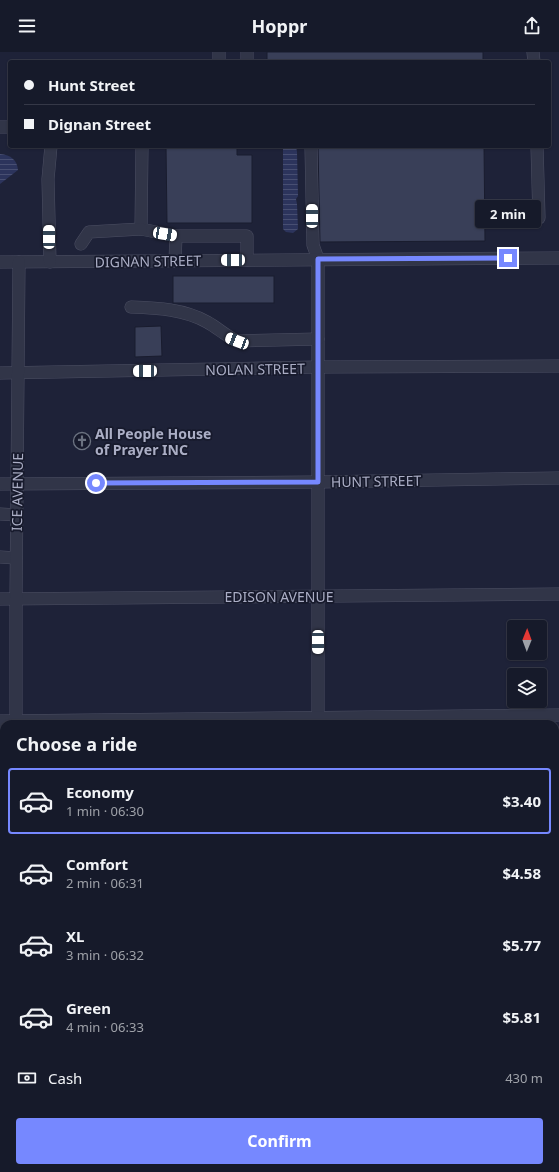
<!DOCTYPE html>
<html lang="en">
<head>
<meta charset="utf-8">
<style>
  :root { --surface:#161a2a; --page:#1f2332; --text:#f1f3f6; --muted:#9ea1a8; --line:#353847; --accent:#7688ff }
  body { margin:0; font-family:"Noto Sans",sans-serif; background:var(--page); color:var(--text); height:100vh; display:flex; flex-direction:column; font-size:15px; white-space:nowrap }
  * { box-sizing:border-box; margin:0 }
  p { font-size:13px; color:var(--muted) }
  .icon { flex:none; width:22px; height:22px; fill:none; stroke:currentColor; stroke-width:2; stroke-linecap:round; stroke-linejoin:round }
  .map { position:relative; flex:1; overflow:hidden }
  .drawer { position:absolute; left:0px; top:668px; width:559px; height:452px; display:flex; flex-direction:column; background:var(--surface); border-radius:12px 12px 0 0; box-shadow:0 1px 3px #0004,0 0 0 1px var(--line) }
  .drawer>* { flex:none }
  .guide { position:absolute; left:8px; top:8px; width:543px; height:88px; border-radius:4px; box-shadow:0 1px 3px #0004,0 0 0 1px var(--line); display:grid; align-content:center; height:88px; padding:0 16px; background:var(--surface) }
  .needle { width:26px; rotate:1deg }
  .buttons { position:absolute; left:507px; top:568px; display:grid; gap:8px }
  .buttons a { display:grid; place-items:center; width:40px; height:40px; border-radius:4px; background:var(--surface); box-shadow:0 1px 3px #0004,0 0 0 1px var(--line); font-size:20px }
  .end { position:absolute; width:18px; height:18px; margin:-9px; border:5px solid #7688ff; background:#fff; box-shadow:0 0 0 2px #fff }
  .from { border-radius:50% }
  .bubble { position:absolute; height:28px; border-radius:4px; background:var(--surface); box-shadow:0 1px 3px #0004,0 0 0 1px var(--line); font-size:13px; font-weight:700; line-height:28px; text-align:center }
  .car { position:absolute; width:12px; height:24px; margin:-12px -6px; border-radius:5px; box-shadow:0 0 3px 1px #0007; background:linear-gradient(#fff 24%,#345 0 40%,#fff 0 76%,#345 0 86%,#fff 0) }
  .guide b { display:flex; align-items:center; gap:14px; height:38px; font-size:15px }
  .guide b+b { border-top:1px solid var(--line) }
  .guide i { width:10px; height:10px; background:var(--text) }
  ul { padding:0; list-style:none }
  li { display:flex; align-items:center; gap:12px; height:66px; margin:0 8px 6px; padding:0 8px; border:2px solid transparent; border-radius:4px }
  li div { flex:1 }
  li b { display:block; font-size:15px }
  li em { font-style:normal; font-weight:700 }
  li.selected { border-color:var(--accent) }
  li>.icon { width:36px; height:36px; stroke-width:1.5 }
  h2 { padding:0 16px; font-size:18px; line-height:48px }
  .pay { display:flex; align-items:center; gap:10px; height:44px; padding:0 16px; font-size:15px }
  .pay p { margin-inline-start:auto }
  .action { display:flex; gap:8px; margin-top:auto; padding:8px 16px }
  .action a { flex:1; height:46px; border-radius:4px; background:var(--accent); color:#fff; font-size:16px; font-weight:700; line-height:46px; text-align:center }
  header { display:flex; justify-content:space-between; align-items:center; height:52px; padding:0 16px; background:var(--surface); font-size:18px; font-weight:700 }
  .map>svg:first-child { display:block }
  .water { fill:url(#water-rules) }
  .building { fill:#393f58; stroke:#191c2e }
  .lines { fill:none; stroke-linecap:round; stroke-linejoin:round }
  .minor-casing { stroke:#4c4f63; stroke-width:13 }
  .major-casing { stroke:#3b3e51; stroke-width:13 }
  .highway-casing { stroke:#393c4f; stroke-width:13 }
  .minor { stroke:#313548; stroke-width:12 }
  .major { stroke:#4f5368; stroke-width:12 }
  .highway { stroke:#6f6a4e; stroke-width:12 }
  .route { stroke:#7688ff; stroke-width:5 }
  .labels { text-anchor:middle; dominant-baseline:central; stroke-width:3.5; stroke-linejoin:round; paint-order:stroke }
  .street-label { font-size:14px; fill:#abaec5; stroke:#171a2c }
  .poi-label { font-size:14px; font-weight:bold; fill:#abaec5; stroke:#171a2c; text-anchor:start }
</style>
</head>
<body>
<header><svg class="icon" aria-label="menu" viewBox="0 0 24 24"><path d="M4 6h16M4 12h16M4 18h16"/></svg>Hoppr<svg class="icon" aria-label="share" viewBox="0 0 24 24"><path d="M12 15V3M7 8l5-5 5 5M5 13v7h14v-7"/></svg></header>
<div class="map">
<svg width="559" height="1120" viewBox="0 0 559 1120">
  <defs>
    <pattern id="water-rules" width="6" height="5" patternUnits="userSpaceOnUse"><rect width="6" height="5" fill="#2c345c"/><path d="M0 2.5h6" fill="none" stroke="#484f72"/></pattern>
  </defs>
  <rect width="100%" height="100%" fill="#1e2238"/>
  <g class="water">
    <polygon points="283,94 296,94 297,100 298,144 296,147 297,152 298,177 293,181 286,180 283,177"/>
    <path d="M0 102C11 103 17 108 18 118L0 132Z"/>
  </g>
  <g class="building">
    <rect x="267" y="0" width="216" height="10"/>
    <polygon points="166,94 237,94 237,103 252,103 252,171 167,171"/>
    <polygon points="318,94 484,94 485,189 320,190"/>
    <rect x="173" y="224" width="101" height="27"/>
    <polygon points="161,274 162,304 135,305 135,275"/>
  </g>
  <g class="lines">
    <g class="minor-casing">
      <g id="minor">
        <polyline points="247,0 247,10"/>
        <polyline points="533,0 534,10"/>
        <polyline points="219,10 219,0"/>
        <polyline points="0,75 10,75"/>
        <polyline points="142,94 141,177 176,184"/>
        <polyline points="311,94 313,193 318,207 318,665"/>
        <polyline points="537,94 539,166"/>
        <polyline points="81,192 89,180 141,177"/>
        <polyline points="175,209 176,184 247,184 247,208"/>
        <polyline points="0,210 559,206"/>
        <polyline points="50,210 48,127 51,94"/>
        <path d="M131 255C157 256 184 257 207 270 218 276 226 284 237 289L318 287"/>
        <polyline points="0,321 318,315 559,314"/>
        <polyline points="0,432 318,430 559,426"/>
        <polyline points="0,462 17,463"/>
        <polyline points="0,505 16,506"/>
        <polyline points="0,547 559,542"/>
        <polyline points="0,669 559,663"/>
        <polyline points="16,669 16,547 19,210"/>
        <polyline points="0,759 4,758"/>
        <polyline points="0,815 4,813"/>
        <polyline points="0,845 4,852"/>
        <polyline points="0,977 4,975"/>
        <polyline points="555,978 559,996"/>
        <polyline points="555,1064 559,1068"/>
        <polyline points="282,1116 285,1120"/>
        <polyline points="315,1116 317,1120"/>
        <polyline points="351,1116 354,1120"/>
      </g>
    </g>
    <g class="major-casing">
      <g id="major">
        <polyline points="0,927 4,934"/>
        <polyline points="555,1004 559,1001"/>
        <polyline points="117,1116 119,1120"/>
        <polyline points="418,1120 423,1116"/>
      </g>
    </g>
    <g class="highway-casing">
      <g id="highway">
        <polyline points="555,824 559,823"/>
        <polyline points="555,858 559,857"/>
        <polyline points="0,1105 4,1103"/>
        <polyline points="39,1120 45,1116"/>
      </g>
    </g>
    <use href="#minor" class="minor"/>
    <use href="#major" class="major"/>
    <use href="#highway" class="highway"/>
  </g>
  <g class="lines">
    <polyline class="route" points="96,431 318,430 318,207 508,206"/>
  </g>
  <defs>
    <g id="church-ring" transform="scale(0.9)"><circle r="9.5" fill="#171a2c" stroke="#6b7280" stroke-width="1.5"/><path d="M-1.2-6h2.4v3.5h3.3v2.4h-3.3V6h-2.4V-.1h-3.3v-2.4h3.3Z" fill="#6b7280"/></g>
  </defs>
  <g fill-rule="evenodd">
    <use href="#church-ring" x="82" y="389"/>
  </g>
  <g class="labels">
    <g class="street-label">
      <text transform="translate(148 209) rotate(-1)">DIGNAN STREET</text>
      <text transform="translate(255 317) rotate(-1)">NOLAN STREET</text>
      <text transform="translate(376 429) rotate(-1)">HUNT STREET</text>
      <text transform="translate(17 440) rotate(-89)">ICE AVENUE</text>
      <text x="279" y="544">EDISON AVENUE</text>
    </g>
    <g class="poi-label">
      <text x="95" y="381">All People House<tspan x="95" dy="16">of Prayer INC</tspan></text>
    </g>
  </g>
</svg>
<div class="buttons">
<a><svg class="needle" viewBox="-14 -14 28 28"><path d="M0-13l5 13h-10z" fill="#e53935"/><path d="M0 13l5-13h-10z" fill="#9ea1a8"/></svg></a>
<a><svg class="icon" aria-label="layers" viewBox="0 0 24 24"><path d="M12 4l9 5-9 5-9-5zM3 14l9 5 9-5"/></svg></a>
</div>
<i class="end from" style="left:96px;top:431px"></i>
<i class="end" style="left:508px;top:206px"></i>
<div class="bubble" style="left:475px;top:148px;width:66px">2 min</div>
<i class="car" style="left:312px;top:164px;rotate:0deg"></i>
<i class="car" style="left:165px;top:182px;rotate:100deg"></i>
<i class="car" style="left:49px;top:185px;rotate:0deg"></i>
<i class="car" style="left:233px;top:208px;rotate:270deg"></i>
<i class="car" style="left:237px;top:289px;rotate:291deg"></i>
<i class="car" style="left:145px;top:319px;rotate:269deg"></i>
<i class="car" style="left:318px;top:590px;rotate:180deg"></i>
<div class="guide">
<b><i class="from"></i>Hunt Street</b>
<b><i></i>Dignan Street</b>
</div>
<section class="drawer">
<h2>Choose a ride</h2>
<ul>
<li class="selected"><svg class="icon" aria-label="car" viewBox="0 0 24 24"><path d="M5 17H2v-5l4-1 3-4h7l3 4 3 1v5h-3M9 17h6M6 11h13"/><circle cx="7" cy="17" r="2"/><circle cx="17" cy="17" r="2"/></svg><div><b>Economy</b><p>1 min · 06:30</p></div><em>$3.40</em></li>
<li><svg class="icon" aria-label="car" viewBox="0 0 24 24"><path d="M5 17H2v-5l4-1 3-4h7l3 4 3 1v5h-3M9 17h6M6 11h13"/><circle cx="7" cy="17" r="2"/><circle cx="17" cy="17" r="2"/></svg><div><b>Comfort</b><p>2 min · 06:31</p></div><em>$4.58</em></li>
<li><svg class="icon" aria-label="car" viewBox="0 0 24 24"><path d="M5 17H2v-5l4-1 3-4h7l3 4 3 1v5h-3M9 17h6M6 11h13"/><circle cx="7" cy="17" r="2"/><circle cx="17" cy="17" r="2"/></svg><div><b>XL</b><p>3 min · 06:32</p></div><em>$5.77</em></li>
<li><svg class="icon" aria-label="car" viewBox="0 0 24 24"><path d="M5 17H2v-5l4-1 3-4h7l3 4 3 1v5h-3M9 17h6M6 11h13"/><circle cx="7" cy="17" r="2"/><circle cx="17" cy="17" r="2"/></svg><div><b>Green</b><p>4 min · 06:33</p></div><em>$5.81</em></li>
</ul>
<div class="pay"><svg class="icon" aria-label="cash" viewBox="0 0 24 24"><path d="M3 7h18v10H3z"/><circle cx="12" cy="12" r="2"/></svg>Cash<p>430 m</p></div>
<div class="action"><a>Confirm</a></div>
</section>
</div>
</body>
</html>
